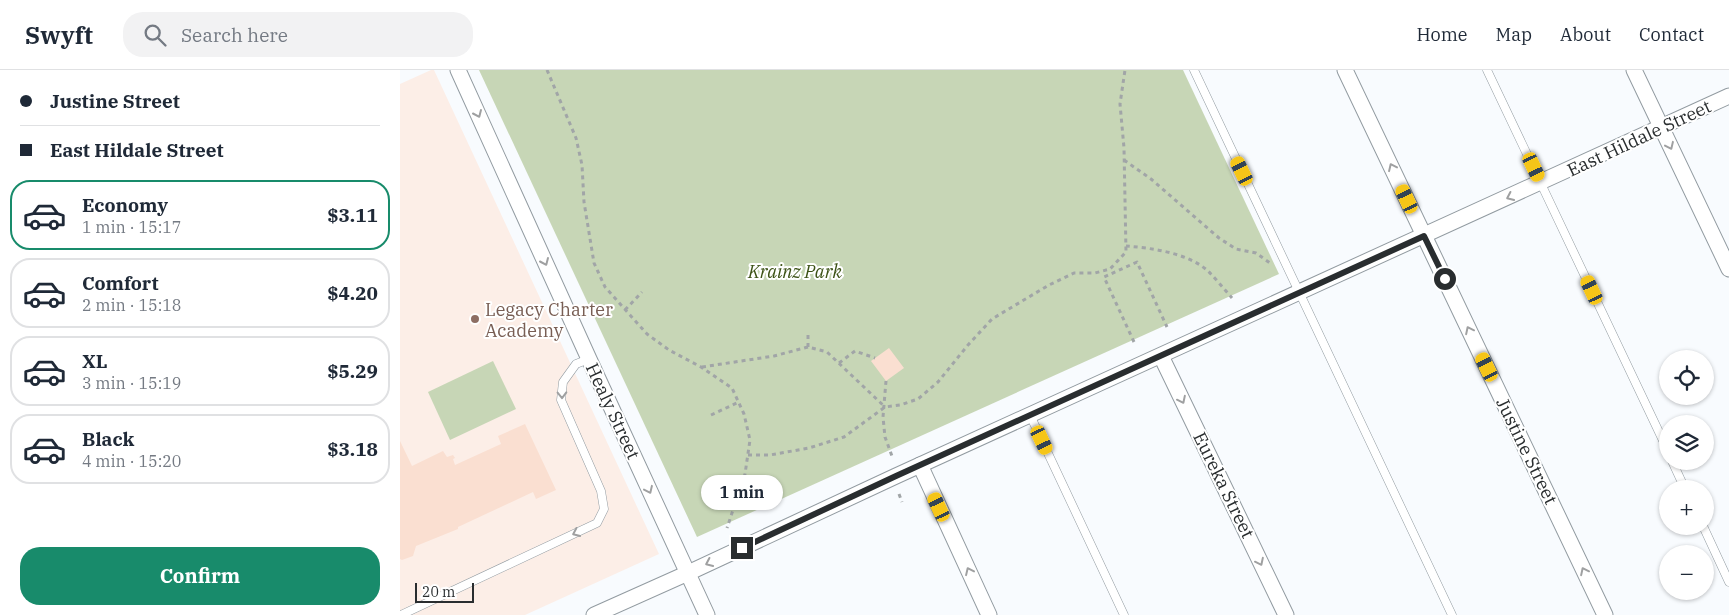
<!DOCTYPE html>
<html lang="en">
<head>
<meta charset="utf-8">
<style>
  :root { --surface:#fff; --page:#f2f2f3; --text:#1f2937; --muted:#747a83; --line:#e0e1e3; --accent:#188b6b }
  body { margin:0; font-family:"IBM Plex Serif",serif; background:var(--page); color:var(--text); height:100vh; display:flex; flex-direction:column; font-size:19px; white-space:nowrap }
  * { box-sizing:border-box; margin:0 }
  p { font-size:16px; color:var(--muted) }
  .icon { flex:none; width:28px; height:28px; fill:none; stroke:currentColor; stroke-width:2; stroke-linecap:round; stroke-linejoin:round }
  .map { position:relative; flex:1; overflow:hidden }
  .drawer { display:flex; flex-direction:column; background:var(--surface); width:400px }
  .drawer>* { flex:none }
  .banner { display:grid; align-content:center; height:110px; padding:0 20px; background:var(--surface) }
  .controls { position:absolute; left:1259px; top:280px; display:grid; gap:10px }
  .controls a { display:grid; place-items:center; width:55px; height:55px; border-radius:50%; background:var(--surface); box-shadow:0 1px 4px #0004; font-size:25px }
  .scale { position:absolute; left:15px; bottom:12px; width:59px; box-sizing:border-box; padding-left:5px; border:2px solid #292d2f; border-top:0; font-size:14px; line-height:18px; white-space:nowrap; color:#292d2f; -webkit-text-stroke:4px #fff; paint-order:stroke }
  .end { position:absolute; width:22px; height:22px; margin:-11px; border:6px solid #292d2f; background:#fff; box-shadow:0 0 0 2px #fff }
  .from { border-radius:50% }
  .bubble { position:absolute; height:35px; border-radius:18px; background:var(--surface); box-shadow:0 1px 4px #0004; font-size:16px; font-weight:700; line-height:35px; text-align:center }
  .car { position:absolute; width:15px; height:30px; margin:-15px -8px; border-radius:6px; box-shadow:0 0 4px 1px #0007; background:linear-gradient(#f5c518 24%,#345 0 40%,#f5c518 0 76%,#345 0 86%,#f5c518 0) }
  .banner b { display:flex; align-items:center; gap:18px; height:48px; font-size:19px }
  .banner b+b { border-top:1px solid var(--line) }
  .banner i { width:12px; height:12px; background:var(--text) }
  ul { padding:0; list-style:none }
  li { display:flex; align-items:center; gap:15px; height:70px; margin:0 10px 8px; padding:0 10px; border:2px solid var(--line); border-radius:20px }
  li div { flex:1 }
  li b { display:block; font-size:19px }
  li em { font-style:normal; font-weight:700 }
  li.selected { border-color:var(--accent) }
  li>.icon { width:45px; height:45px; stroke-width:1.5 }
  .primary-button { display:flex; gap:10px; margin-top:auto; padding:10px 20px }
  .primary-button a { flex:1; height:58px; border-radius:20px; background:var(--accent); color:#fff; font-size:20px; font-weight:700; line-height:58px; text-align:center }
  header { display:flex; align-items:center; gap:30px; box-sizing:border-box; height:70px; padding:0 25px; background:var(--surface); border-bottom:1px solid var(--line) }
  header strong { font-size:24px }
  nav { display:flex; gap:28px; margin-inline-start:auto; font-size:18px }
  .search { width:350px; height:45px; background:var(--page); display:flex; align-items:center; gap:12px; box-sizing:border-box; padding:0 18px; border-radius:20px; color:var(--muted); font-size:19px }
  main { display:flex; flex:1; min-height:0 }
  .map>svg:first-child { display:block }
  .education { fill:#fceee7 }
  .green { fill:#c7d6b6 }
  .building { fill:#fadfd1 }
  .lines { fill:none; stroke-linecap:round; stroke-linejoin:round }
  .service-casing { stroke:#929ba1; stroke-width:9 }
  .minor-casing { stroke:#929ba1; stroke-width:17 }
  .path { stroke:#a1a5a7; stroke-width:3; stroke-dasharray:4 4; stroke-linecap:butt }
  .service { stroke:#fff; stroke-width:8 }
  .minor { stroke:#fff; stroke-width:15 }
  .oneway { stroke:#9fa0a1 }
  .route { stroke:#292d2f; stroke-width:6 }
  .education-dot { fill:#8d6e63; stroke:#fff; stroke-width:2 }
  .labels { text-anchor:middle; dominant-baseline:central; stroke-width:4; stroke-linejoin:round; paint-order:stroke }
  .street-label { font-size:18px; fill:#292d2f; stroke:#fff }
  .park-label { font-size:18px; font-style:italic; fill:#3c5216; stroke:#fff }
  .education-label { font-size:18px; fill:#785e54; stroke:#fff; text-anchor:start }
</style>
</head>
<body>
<header>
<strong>Swyft</strong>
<div class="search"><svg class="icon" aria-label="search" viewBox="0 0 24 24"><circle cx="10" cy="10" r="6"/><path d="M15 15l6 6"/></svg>Search here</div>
<nav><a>Home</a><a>Map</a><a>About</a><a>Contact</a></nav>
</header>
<main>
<section class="drawer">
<div class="banner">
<b><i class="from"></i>Justine Street</b>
<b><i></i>East Hildale Street</b>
</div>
<ul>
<li class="selected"><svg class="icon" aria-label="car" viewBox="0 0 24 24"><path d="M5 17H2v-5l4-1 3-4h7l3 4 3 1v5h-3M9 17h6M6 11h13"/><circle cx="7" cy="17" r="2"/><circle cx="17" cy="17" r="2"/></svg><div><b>Economy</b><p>1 min · 15:17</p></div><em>$3.11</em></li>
<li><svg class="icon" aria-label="car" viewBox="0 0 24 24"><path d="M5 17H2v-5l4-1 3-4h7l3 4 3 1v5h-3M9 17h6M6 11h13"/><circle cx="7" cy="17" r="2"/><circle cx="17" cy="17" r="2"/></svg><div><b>Comfort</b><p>2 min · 15:18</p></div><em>$4.20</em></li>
<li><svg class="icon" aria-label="car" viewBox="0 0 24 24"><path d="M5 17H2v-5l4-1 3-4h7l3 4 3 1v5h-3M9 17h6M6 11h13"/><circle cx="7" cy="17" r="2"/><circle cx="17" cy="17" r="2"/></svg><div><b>XL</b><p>3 min · 15:19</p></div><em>$5.29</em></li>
<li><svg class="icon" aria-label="car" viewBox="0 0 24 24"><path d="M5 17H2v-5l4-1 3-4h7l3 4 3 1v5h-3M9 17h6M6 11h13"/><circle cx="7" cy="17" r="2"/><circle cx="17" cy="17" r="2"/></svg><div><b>Black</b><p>4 min · 15:20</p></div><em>$3.18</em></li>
</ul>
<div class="primary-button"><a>Confirm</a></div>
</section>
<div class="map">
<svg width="1329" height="545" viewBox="0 0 1329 545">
  <rect width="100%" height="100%" fill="#f8fbfe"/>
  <polygon class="education" points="31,0 34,0 259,484 125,545 0,545 0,14"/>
  <g class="green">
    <polygon points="79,0 783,0 879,204 297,467"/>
    <polygon points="93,291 116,339 50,370 28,322"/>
  </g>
  <g class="building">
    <polygon points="489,278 504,298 486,311 471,291"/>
    <polygon points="125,354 156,420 136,429 133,422 58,457 58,459 16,476 13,486 2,490 0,489 0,371 12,396 43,381 47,387 53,385 55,388 53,389 55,395 101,374 98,366"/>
  </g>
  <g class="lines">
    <g class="service-casing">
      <g id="service">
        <polyline points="794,0 1052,545"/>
        <polyline points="1087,0 1268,381"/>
        <polyline points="630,345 724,545"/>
        <polyline points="1272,391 1285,419"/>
        <polyline points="1303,456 1329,512"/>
        <polyline points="1,545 197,453 204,439 201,421 161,330 163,312 176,294 189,289"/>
      </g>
    </g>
    <g class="minor-casing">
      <g id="minor">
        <polyline points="58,0 189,289 307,545"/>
        <polyline points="945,0 1205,545"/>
        <polyline points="1234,0 1329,199"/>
        <polyline points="761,286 886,545"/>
        <polyline points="520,395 589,545"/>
        <polyline points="194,545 288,503 496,406 1329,26"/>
      </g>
    </g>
    <g class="path">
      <polyline points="147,0 176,68 182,95 184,132 194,193 205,217 247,264 269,280 301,297 332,318 344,344 350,370 345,404 327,458"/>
      <polyline points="724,90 751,109 819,168 836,179 856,183 870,193"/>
      <path d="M726 176C752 178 788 183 808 201 816 209 824 219 832 228"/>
      <polyline points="225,240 242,222"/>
      <polyline points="734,272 704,207 737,192 767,257"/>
      <polyline points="408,277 408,264"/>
      <polyline points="439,293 455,281 475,288"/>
      <polyline points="302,297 374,286 408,277 427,282 485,337"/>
      <polyline points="486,311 483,347 485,367 493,389"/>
      <polyline points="311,345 339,332"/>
      <polyline points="348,385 370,385 409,378 444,367 485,337 500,335 518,329 538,312 568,275 592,249 649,215 674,203 695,203 710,199 726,182 724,78 720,34 725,0"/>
      <polyline points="499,424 502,432"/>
    </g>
    <use href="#service" class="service"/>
    <use href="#minor" class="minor"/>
  </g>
  <defs><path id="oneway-chevron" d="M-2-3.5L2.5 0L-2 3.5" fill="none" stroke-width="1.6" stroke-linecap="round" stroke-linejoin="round" transform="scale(1.25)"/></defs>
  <g class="oneway">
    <use href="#oneway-chevron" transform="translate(78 44) rotate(66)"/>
    <use href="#oneway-chevron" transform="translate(1270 76) rotate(65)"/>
    <use href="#oneway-chevron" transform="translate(992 97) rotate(-115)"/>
    <use href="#oneway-chevron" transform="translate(1110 127) rotate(155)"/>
    <use href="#oneway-chevron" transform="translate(145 192) rotate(66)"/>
    <use href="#oneway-chevron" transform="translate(1069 260) rotate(-116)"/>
    <use href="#oneway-chevron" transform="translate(162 325) rotate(89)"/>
    <use href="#oneway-chevron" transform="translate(782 330) rotate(64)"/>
    <use href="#oneway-chevron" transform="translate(249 420) rotate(65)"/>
    <use href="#oneway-chevron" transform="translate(176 463) rotate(155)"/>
    <use href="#oneway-chevron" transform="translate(860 492) rotate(64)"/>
    <use href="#oneway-chevron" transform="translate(309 493) rotate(155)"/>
    <use href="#oneway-chevron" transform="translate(569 501) rotate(-115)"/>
    <use href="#oneway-chevron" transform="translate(1184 501) rotate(-116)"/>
  </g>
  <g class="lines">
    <polyline class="route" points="342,478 496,406 1024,166 1045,209"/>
  </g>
  <circle class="education-dot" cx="75" cy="249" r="5"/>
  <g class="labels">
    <g class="street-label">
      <text transform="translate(1239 68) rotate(-25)">East Hildale Street</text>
      <text transform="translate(213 341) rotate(65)">Healy Street</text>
      <text transform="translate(1127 381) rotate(64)">Justine Street</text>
      <text transform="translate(824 415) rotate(64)">Eureka Street</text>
    </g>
    <g class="park-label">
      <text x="395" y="201">Krainz Park</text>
    </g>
    <g class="education-label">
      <text x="85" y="239">Legacy Charter<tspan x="85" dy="21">Academy</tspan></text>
    </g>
  </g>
</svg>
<div class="controls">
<a><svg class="icon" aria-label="locate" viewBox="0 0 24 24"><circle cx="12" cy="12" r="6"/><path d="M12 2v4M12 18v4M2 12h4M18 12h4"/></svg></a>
<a><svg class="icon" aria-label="layers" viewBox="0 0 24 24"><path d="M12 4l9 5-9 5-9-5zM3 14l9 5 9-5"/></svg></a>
<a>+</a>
<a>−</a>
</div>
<div class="scale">20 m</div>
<i class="end from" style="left:1045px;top:209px"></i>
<i class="end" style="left:342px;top:478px"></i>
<div class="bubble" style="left:301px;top:405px;width:82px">1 min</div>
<i class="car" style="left:1134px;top:97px;rotate:155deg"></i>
<i class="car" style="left:842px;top:101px;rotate:334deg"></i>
<i class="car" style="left:1007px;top:129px;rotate:335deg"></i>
<i class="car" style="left:1192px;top:220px;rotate:335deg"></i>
<i class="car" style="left:1087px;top:297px;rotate:334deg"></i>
<i class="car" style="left:642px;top:370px;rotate:155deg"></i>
<i class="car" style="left:539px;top:437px;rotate:335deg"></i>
</div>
</main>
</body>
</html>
